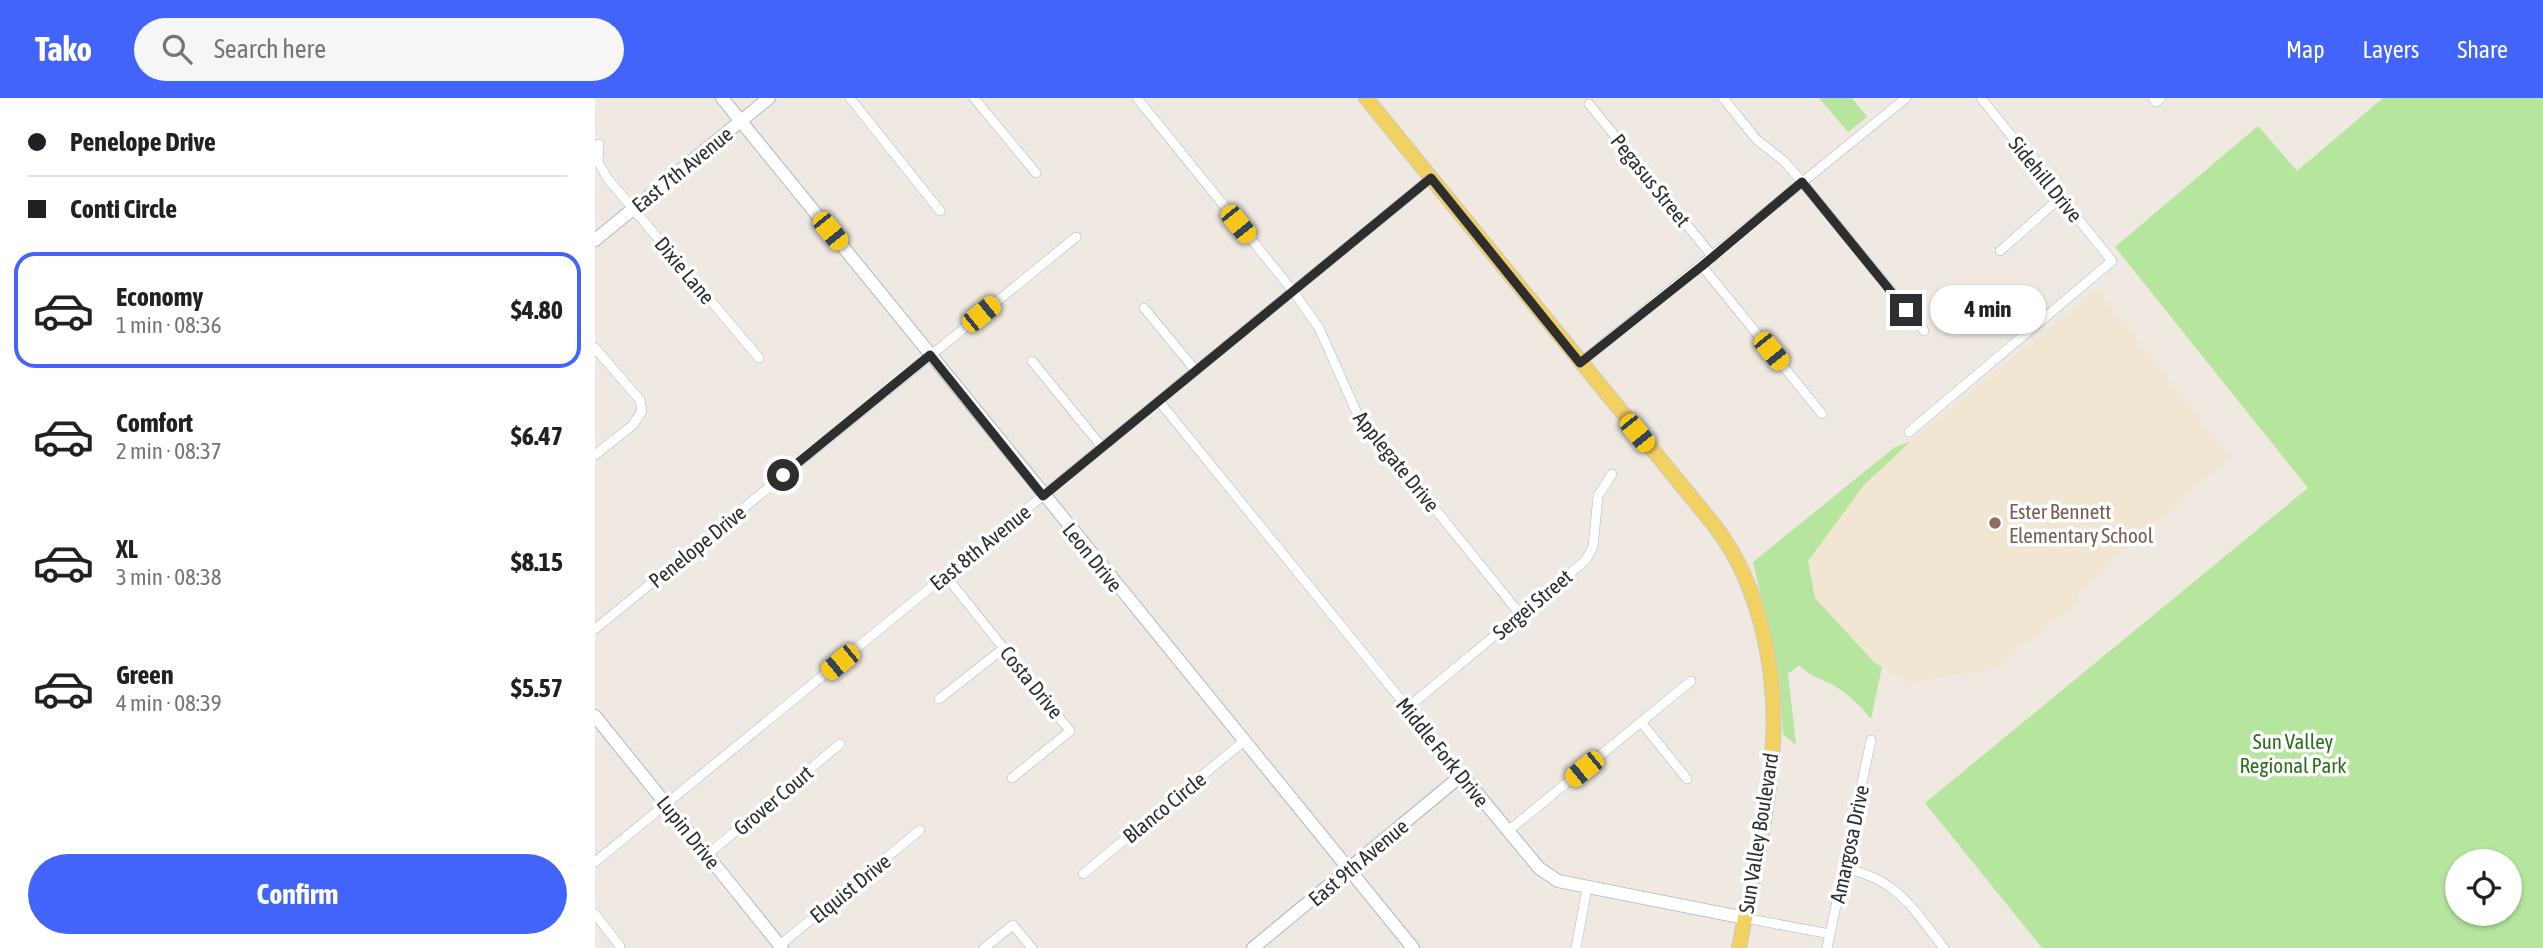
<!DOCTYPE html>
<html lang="en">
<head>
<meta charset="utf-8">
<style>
  :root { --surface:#fff; --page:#f6f6f6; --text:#202124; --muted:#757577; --line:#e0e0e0; --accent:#4264fb }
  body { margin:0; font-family:"Asap Condensed",sans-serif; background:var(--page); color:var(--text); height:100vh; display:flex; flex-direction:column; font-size:26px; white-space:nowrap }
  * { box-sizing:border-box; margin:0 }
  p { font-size:23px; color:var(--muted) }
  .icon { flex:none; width:38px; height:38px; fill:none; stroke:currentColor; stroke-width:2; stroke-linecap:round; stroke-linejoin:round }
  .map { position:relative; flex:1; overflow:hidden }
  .drawer { display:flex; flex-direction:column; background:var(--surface); width:595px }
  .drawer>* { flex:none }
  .hud { display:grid; align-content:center; height:154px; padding:0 28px; background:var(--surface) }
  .buttons { position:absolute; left:1850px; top:751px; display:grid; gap:14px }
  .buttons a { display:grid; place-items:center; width:77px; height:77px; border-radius:50%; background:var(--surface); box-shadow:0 2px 5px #0004; font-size:35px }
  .end { position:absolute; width:32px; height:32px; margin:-16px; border:9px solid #2e2e2e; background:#fff; box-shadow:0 0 0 4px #fff }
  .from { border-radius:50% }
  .bubble { position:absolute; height:49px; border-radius:24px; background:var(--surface); box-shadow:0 2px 5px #0004; font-size:23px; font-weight:700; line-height:49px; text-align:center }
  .car { position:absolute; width:21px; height:42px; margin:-21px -10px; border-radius:9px; box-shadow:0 0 5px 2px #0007; background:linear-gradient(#f5c518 24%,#345 0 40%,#f5c518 0 76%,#345 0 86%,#f5c518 0) }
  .hud b { display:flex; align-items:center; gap:24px; height:66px; font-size:26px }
  .hud b+b { border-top:2px solid var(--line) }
  .hud i { width:18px; height:18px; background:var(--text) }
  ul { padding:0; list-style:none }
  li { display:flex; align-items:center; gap:21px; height:116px; margin:0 14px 10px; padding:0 14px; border:4px solid transparent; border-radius:21px }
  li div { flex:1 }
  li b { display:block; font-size:26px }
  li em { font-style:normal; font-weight:700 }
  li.current { border-color:var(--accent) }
  li>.icon { width:63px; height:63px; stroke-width:1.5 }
  .cta { display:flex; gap:14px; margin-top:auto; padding:14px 28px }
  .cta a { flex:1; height:80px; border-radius:42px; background:var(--accent); color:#fff; font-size:28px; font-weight:700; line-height:80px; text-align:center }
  header { display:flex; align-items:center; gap:42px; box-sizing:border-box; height:98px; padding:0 35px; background:var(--accent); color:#fff }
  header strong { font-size:33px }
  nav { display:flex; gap:38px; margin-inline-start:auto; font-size:24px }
  .search { width:490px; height:63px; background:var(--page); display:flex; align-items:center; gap:18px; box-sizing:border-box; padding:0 24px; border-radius:38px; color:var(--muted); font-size:26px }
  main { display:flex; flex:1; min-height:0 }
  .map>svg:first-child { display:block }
  .education { fill:#f0e6d1 }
  .green { fill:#b6e59e; fill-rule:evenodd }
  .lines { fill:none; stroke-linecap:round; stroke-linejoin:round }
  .street-casing { stroke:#b4b7c1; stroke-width:10 }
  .secondary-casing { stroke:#b4b7c1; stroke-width:14 }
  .primary-casing { stroke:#c9c9c9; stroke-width:16 }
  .street { stroke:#fff; stroke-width:9 }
  .secondary { stroke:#fff; stroke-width:12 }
  .primary { stroke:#f2d163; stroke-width:14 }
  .route { stroke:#2e2e2e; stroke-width:9 }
  .education-dot { fill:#8d6e63; stroke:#fff; stroke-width:2.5 }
  .labels { text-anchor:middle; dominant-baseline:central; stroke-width:7; stroke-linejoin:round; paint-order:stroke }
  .street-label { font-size:21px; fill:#2e2e2e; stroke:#fff }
  .education-label { font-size:21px; fill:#785e54; stroke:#fff; text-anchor:start }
  .park-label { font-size:21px; fill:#2c6e1b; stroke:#fff }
</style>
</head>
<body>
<header>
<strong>Tako</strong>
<div class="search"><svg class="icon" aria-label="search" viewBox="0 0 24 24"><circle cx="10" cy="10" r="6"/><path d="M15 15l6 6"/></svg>Search here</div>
<nav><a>Map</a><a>Layers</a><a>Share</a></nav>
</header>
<main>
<section class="drawer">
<div class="hud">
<b><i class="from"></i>Penelope Drive</b>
<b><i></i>Conti Circle</b>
</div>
<ul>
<li class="current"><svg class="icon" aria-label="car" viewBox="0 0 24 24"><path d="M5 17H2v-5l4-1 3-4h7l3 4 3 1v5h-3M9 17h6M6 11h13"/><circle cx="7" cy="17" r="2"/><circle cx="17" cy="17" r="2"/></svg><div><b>Economy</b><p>1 min · 08:36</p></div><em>$4.80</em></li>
<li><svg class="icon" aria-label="car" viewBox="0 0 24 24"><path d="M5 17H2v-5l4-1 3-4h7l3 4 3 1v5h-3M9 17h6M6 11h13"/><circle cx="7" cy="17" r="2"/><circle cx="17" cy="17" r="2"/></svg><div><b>Comfort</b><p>2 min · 08:37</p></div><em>$6.47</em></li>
<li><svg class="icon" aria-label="car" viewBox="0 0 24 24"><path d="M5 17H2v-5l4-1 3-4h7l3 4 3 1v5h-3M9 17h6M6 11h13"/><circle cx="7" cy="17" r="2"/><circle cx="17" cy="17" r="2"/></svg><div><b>XL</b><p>3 min · 08:38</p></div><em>$8.15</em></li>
<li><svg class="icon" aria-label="car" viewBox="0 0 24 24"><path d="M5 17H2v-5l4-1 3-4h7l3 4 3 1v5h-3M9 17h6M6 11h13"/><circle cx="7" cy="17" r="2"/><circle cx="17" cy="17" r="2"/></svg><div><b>Green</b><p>4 min · 08:39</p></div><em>$5.57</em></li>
</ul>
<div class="cta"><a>Confirm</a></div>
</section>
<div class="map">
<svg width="1948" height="850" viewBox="0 0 1948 850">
  <rect width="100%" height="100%" fill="#efe9e1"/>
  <polygon class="education" points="1502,192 1634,359 1486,490 1479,507 1395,572 1312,584 1279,564 1220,500 1213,463 1269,387 1315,344 1407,268"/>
  <g class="green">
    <polygon points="1224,0 1257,0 1272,19 1253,34"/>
    <path d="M1788 0H1948V850H1447L1330 705 1713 390 1520 149 1663 28 1702 73ZM1862 763H1914V816H1862Z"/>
    <path d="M1315 344 1269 387 1213 463 1220 500 1279 564 1287 569 1276 621C1265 607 1253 596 1238 587 1224 580 1214 578 1204 567L1193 576 1201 647 1188 636 1185 584 1158 464 1300 349Z"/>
  </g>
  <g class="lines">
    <g class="street-casing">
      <g id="street">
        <polyline points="255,0 345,113"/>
        <polyline points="379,0 441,75"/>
        <polyline points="542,0 698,193 724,230 761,313 925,516"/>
        <polyline points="1128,0 1162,42 1189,63 1207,84 1329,233"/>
        <polyline points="1558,0 1561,4 1566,0"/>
        <polyline points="994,6 1118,159"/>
        <polyline points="4,46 3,64 13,81 164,260"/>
        <polyline points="1405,153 1466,99"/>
        <polyline points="1107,168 1227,316"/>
        <polyline points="549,210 601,273"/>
        <polyline points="0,250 45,302 47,313 38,327 0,357"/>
        <polyline points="437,263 507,349"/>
        <polyline points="985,265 1311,0"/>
        <polyline points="564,303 867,677"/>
        <polyline points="1314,334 1517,163 1386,0"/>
        <polyline points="350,477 475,633 417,680"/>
        <polyline points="0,531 481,139"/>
        <polyline points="344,601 409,550"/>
        <polyline points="812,610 990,463 998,449 1003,398 1017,376"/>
        <polyline points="1046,624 1092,681"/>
        <polyline points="913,733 1096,583"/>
        <polyline points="112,757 245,646"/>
        <polyline points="0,764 836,80"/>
        <path d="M1250 770C1306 784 1315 808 1349 850"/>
        <polyline points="488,776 649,643"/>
        <polyline points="0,816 25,848"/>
        <polyline points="1150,820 1235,836"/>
        <polyline points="185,847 325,732"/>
        <polyline points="389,850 418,827 437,850"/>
        <polyline points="981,850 992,790"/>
        <polyline points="1232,850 1276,642"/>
      </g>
    </g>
    <g class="secondary-casing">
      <g id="secondary">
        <polyline points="127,0 818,850"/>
        <polyline points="0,142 174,0"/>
        <polyline points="0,618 187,850"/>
        <polyline points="658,850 867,677 944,770 963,783 1150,820"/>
      </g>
    </g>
    <g class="primary-casing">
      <path id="primary" d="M771 0 1119 427C1168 490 1184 582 1177 661 1172 724 1156 787 1144 850"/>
    </g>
    <use href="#street" class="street"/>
    <use href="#secondary" class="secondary"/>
    <use href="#primary" class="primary"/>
  </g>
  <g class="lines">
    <polyline class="route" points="188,377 335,257 448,398 836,80 985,265 1107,168 1207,84 1311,212"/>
  </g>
  <circle class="education-dot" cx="1400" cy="425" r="7"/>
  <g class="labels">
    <g class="street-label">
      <text transform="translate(87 71) rotate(-39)">East 7th Avenue</text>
      <text transform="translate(1451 81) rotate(51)">Sidehill Drive</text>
      <text transform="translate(1056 82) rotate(51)">Pegasus Street</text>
      <text transform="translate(90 172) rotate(50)">Dixie Lane</text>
      <text transform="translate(802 363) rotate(51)">Applegate Drive</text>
      <text transform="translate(102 448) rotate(-39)">Penelope Drive</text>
      <text transform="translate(385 449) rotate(-39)">East 8th Avenue</text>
      <text transform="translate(498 459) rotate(51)">Leon Drive</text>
      <text transform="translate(937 506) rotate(-40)">Sergei Street</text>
      <text transform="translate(437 584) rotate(51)">Costa Drive</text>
      <text transform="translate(848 654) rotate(51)">Middle Fork Drive</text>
      <text transform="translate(178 702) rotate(-40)">Grover Court</text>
      <text transform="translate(569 709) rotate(-39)">Blanco Circle</text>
      <text transform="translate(94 734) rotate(51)">Lupin Drive</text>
      <text transform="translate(1163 735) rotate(-81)">Sun Valley Boulevard</text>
      <text transform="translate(1254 746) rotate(-78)">Amargosa Drive</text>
      <text transform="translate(763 764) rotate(-40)">East 9th Avenue</text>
      <text transform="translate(255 790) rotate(-39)">Elquist Drive</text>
    </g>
    <g class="education-label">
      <text x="1414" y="413">Ester Bennett<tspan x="1414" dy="24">Elementary School</tspan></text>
    </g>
    <g class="park-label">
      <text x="1698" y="643">Sun Valley<tspan x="1698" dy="24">Regional Park</tspan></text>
    </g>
  </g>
</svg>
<div class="buttons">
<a><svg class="icon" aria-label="locate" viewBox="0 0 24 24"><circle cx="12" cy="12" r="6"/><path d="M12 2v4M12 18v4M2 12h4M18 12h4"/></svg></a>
</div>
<i class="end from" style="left:188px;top:377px"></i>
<i class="end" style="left:1311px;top:212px"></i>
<div class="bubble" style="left:1335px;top:187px;width:116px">4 min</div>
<i class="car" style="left:643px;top:126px;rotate:141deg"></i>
<i class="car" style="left:235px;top:133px;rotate:141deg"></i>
<i class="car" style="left:386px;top:216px;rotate:51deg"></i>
<i class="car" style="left:1176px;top:253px;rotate:141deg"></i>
<i class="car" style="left:1042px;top:335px;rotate:141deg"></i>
<i class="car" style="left:245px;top:564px;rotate:231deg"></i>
<i class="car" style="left:989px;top:671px;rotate:231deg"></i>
</div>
</main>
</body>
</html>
